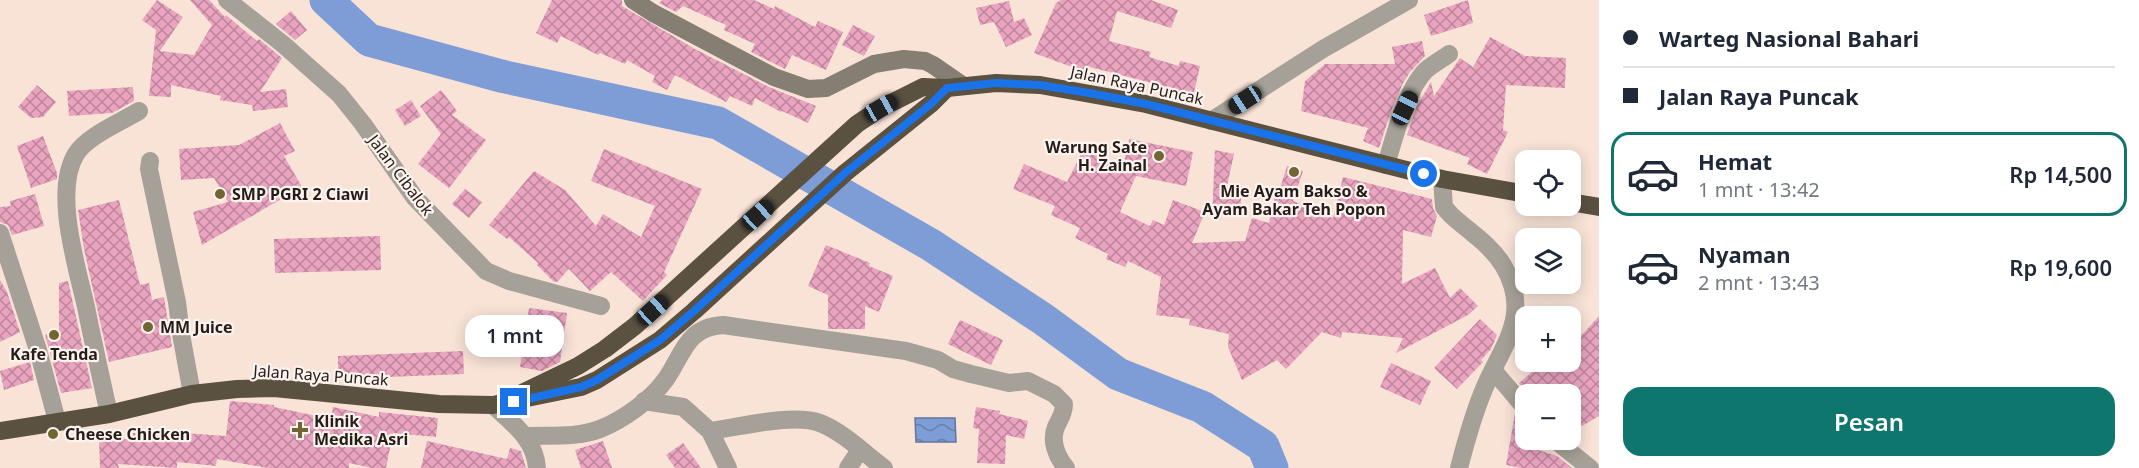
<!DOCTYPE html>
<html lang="id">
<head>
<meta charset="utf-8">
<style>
  :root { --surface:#fff; --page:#f6f6f7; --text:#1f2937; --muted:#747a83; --line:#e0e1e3; --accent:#0f766e }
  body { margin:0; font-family:"Noto Sans",sans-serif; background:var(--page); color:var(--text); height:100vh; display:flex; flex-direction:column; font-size:22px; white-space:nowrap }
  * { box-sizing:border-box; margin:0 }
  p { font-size:20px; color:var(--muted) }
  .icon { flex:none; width:33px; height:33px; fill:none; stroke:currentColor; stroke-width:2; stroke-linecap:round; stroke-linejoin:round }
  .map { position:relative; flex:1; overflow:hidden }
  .panel { display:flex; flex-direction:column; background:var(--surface); width:540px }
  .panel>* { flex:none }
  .banner { display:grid; align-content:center; height:132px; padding:0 24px; background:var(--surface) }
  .buttons { position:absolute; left:1515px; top:150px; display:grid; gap:12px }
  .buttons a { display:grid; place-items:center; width:66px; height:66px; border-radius:12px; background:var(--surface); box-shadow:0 3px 15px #0003; font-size:30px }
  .end { position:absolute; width:27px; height:27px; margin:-14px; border:8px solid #1a73e8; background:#fff; box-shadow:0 0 0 3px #fff }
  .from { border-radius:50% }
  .bubble { position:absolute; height:42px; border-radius:18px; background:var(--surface); box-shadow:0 3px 15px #0003; font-size:20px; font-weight:600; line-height:42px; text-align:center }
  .car { position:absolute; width:18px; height:36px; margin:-18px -9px; border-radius:8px; box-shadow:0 0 4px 2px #0007; background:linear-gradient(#222 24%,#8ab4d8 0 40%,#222 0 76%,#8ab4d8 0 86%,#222 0) }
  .banner b { display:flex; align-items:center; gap:21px; height:57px; font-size:22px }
  .banner b+b { border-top:2px solid var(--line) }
  .banner i { width:15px; height:15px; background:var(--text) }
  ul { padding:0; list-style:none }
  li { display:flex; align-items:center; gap:18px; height:84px; margin:0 12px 9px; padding:0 12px; border:3px solid transparent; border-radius:18px }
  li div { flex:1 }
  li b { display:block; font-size:22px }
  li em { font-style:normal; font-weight:600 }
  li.selected { border-color:var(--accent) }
  li>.icon { width:54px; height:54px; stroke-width:1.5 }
  .primary-button { display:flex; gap:12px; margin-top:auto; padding:12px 24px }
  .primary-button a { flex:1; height:69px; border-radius:18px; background:var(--accent); color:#fff; font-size:24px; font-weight:600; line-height:69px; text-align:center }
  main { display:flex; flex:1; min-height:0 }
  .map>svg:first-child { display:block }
  .water { fill:url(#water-waves); stroke:#63769d; stroke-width:1.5 }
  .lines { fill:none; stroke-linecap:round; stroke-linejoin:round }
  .river { stroke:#7e9cd5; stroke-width:33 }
  .building { fill:url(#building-cross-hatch) }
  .street { stroke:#a5a198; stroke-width:18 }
  .secondary { stroke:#857e72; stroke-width:18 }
  .highway { stroke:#5a5141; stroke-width:18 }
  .route { stroke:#1a73e8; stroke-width:8 }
  .poi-dot { fill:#716532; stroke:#fcf3ee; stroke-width:2 }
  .labels { text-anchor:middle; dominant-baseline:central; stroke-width:4.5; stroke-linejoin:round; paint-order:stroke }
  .street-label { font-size:16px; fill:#241d19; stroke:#fcf3ee }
  .poi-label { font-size:16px; font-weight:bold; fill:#241d19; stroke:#fcf3ee; text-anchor:start }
</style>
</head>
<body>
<main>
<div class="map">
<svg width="1599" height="468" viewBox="0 0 1599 468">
  <defs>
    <pattern id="water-waves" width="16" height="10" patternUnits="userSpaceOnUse" patternTransform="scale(1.5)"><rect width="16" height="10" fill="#7e9cd5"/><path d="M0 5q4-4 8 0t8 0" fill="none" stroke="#677fac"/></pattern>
    <pattern id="building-cross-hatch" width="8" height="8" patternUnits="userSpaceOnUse" patternTransform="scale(1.5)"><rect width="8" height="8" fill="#eaa4c0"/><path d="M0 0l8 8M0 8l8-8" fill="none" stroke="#bd859b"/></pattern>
  </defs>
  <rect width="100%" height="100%" fill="#f9e3d7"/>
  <polygon class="water" points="915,418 955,418 956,442 916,442"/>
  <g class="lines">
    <polyline class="river" points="326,0 369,40 501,76 718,123 931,245 1043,319 1118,374 1202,407 1263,446 1272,468"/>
  </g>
  <g class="building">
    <polygon points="157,0 183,17 160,51 194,55 212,25 190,0 209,0 225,17 226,15 257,41 259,39 282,58 260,92 286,89 288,107 253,111 252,105 220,100 221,96 171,85 171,97 149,96 156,30 142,20"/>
    <polygon points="552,0 622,0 622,6 695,49 769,87 816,106 808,123 782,111 781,112 755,98 752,106 730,96 726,102 675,75 667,90 652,82 655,76 627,60 625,64 600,53 598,55 561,36 557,43 536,33"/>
    <polygon points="662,0 754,0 774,9 775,6 815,27 818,21 843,32 826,70 792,55 785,69 751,52 755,44 724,30 726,25 683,6 676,12 659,3"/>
    <polygon points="1061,0 1151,0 1178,10 1171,28 1117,11 1109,41 1151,52 1149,57 1179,66 1180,61 1200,66 1193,97 1174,93 1175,89 1090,67 1088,73 1034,53 1056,3"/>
    <polygon points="1468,0 1473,23 1431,36 1424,15"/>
    <polygon points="1009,1 1014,22 1024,18 1032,35 1006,47 994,22 980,25 976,8"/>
    <polygon points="291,11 307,30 295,40 276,24"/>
    <polygon points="853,25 875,36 864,56 842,45"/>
    <polygon points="1490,37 1525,56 1566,58 1565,88 1506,85 1503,130 1508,132 1487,174 1467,164 1470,158 1407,135 1417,106 1431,82 1434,96 1460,58 1473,67"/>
    <polygon points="1422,41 1425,56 1410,72 1402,85 1391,111 1379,148 1363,141 1368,128 1301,111 1305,81 1325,64 1395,64 1392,47"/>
    <polygon points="37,85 56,102 43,117 31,118 18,107"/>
    <polygon points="133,87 134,101 112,113 69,116 67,91"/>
    <polygon points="441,90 457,111 452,115 486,140 449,188 418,164 441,134 420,106"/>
    <polygon points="411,100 421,116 405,126 395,110"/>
    <polygon points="280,123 295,151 284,156 302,187 202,245 193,212 228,202 214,178 181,180 179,149 239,145"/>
    <polygon points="43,136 57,173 57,179 31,188 17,146"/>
    <polygon points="1129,139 1193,152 1186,186 1136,176 1120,212 1150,226 1153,220 1164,225 1173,200 1205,212 1192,243 1245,241 1252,218 1269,223 1275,195 1278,195 1287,166 1303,171 1293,201 1333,218 1343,177 1432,199 1433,208 1437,216 1431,237 1403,230 1402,284 1435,268 1450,298 1460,288 1478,306 1468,315 1396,353 1403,338 1342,332 1341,338 1322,332 1286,369 1277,360 1242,380 1228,347 1229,334 1189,325 1190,319 1156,315 1161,277 1128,261 1125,267 1106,259 1108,254 1075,238 1080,228 1051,215 1055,206 1013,189 1024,164 1067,182 1084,148 1123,168"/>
    <polygon points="604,149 702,189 664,272 667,275 643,301 611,272 590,291 569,269 557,282 554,282 537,265 538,263 509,237 507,239 489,225 534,171 565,190 596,226 603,214 641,237 655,206 591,181"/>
    <polygon points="1215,150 1234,154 1227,186 1242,186 1240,213 1222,213 1220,220 1212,219"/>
    <polygon points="465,189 482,202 469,218 452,204"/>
    <polygon points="35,194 44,226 12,235 8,225 0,222 0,207 11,206 10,201"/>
    <polygon points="119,200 140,285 149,283 152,300 164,297 172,347 109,362 84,249 78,210"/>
    <polygon points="380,236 381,270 275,273 274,239"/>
    <polygon points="826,245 870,263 869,266 893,276 879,312 865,306 865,329 828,329 828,295 808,286"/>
    <polygon points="0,280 7,292 20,332 0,342"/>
    <polygon points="68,281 92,388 61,393 45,335 59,331 59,283"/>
    <polygon points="529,308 567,313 560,362 542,371 520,367"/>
    <polygon points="1599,316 1599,416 1570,433 1570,394 1528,394 1519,383 1532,372 1530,370 1539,362 1570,362 1570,348"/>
    <polygon points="1480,319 1497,335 1491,349 1481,360 1483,362 1457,389 1434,368"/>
    <polygon points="960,320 1003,340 991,365 948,344"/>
    <polygon points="463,351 464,374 338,379 338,356"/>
    <polygon points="30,362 34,380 4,390 0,371"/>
    <polygon points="1391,363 1431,381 1420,405 1380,387"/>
    <polygon points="230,401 274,405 274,407 331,419 333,407 379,417 379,412 438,418 436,437 393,433 386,468 372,468 349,463 349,468 268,468 217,459 216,466 177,462 177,468 118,464 119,468 100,468 99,440 132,439 133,433 183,436 183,433 226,436"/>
    <polygon points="976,407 1000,411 999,414 1028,421 1024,439 1006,435 1005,464 977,463 979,429 973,428"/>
    <polygon points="1515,413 1522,419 1526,420 1526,446 1557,456 1572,468 1521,468 1506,465"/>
    <polygon points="427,441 507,459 510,448 521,451 526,468 421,468"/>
    <polygon points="603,441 612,468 581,468 575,450"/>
    <polygon points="683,443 701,468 675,468 666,455"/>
  </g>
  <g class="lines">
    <g class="street">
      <polyline points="227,0 284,45 339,94 363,124 415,198 486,271 509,281 601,306"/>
      <polyline points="1211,121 1323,49 1409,0"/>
      <polyline points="150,161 149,169 177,302 181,334 192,394"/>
      <path d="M1386 165C1394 138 1406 90 1426 70 1433 64 1442 59 1449 54"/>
      <path d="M1442 179 1444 207 1451 215C1468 231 1490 244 1503 265 1533 315 1502 345 1484 389 1473 415 1466 441 1459 468"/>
      <polyline points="0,233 38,350 57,421"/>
      <polyline points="1493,370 1526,409"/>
      <polyline points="644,401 683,407 710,431 728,468"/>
      <path d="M493 405C513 424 535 439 537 468"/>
      <path d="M109 414C101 378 93 342 86 307 77 267 53 191 76 154 87 136 121 122 139 111"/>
      <path d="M710 431C739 427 794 413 820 423 843 432 864 453 884 468"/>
      <path d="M526 436C550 435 577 438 600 429 623 420 651 400 666 379 683 355 686 327 723 325L906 351 938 360 953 369 971 374 1009 383 1028 381 1054 394 1064 404C1064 414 1060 418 1056 427 1050 441 1057 457 1066 468"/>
      <polyline points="1555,440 1590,468"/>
      <polyline points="848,468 860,450"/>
    </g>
    <polyline class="secondary" points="633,0 653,13 774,77 808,89 826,88 874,64 904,59 925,61 933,65 962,85"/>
    <g class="highway">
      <polyline points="1570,202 1599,207"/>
      <polyline points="499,404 578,366 605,349 635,326 857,124 881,108 923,87 947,88 996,83 1040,85 1146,104 1442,179 1526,194"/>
      <polyline points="0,431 109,414 192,394 237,389 274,388 439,404 493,405 581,387 597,380 660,340 694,311 845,173 932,103 947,88"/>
    </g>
  </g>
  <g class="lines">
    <polyline class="route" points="514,402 581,387 597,380 660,340 694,311 845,173 932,103 947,88 996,83 1040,85 1089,93 1146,104 1424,174"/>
  </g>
  <g class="poi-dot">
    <circle cx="1159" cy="156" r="6"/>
    <circle cx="1294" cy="172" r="6"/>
    <circle cx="220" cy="194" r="6"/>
    <circle cx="148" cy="327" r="6"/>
    <circle cx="54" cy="335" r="6"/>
    <path d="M297 421h6v6h6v6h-6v6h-6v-6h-6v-6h6z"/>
    <circle cx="53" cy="434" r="6"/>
  </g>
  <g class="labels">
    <g class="street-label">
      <text transform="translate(1137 85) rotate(12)">Jalan Raya Puncak</text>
      <text transform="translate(401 175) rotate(53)">Jalan Cibalok</text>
      <text transform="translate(321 375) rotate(4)">Jalan Raya Puncak</text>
    </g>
    <g class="poi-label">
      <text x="1147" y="147" text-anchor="end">Warung Sate<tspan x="1147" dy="18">H. Zainal</tspan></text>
      <text x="1294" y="191" text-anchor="middle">Mie Ayam Bakso &amp;<tspan x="1294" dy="18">Ayam Bakar Teh Popon</tspan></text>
      <text x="232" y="194">SMP PGRI 2 Ciawi</text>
      <text x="160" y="327">MM Juice</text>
      <text x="54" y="354" text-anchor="middle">Kafe Tenda</text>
      <text x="314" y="421">Klinik<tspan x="314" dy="18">Medika Asri</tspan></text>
      <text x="65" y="434">Cheese Chicken</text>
    </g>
  </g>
</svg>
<div class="buttons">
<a><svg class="icon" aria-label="locate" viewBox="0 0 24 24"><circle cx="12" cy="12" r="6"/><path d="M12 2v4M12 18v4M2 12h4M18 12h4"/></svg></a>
<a><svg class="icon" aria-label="layers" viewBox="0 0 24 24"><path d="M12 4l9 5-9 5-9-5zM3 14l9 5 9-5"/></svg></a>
<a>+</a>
<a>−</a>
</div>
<i class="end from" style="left:1424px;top:174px"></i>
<i class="end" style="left:514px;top:402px"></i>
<div class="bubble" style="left:465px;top:315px;width:99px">1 mnt</div>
<i class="car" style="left:1245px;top:100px;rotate:237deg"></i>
<i class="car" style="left:881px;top:108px;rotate:61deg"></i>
<i class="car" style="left:1405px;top:108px;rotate:26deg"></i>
<i class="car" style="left:758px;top:215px;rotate:48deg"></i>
<i class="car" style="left:653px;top:310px;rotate:48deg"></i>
</div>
<section class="panel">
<div class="banner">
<b><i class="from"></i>Warteg Nasional Bahari</b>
<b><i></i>Jalan Raya Puncak</b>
</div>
<ul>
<li class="selected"><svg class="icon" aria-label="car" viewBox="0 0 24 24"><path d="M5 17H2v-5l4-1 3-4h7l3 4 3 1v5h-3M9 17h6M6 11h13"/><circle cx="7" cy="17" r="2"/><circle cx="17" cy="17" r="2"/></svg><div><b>Hemat</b><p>1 mnt · 13:42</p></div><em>Rp 14,500</em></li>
<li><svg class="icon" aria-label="car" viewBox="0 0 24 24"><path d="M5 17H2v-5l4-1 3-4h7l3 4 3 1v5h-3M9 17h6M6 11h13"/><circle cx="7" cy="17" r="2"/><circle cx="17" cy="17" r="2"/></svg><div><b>Nyaman</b><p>2 mnt · 13:43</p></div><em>Rp 19,600</em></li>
</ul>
<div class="primary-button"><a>Pesan</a></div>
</section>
</main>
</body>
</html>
